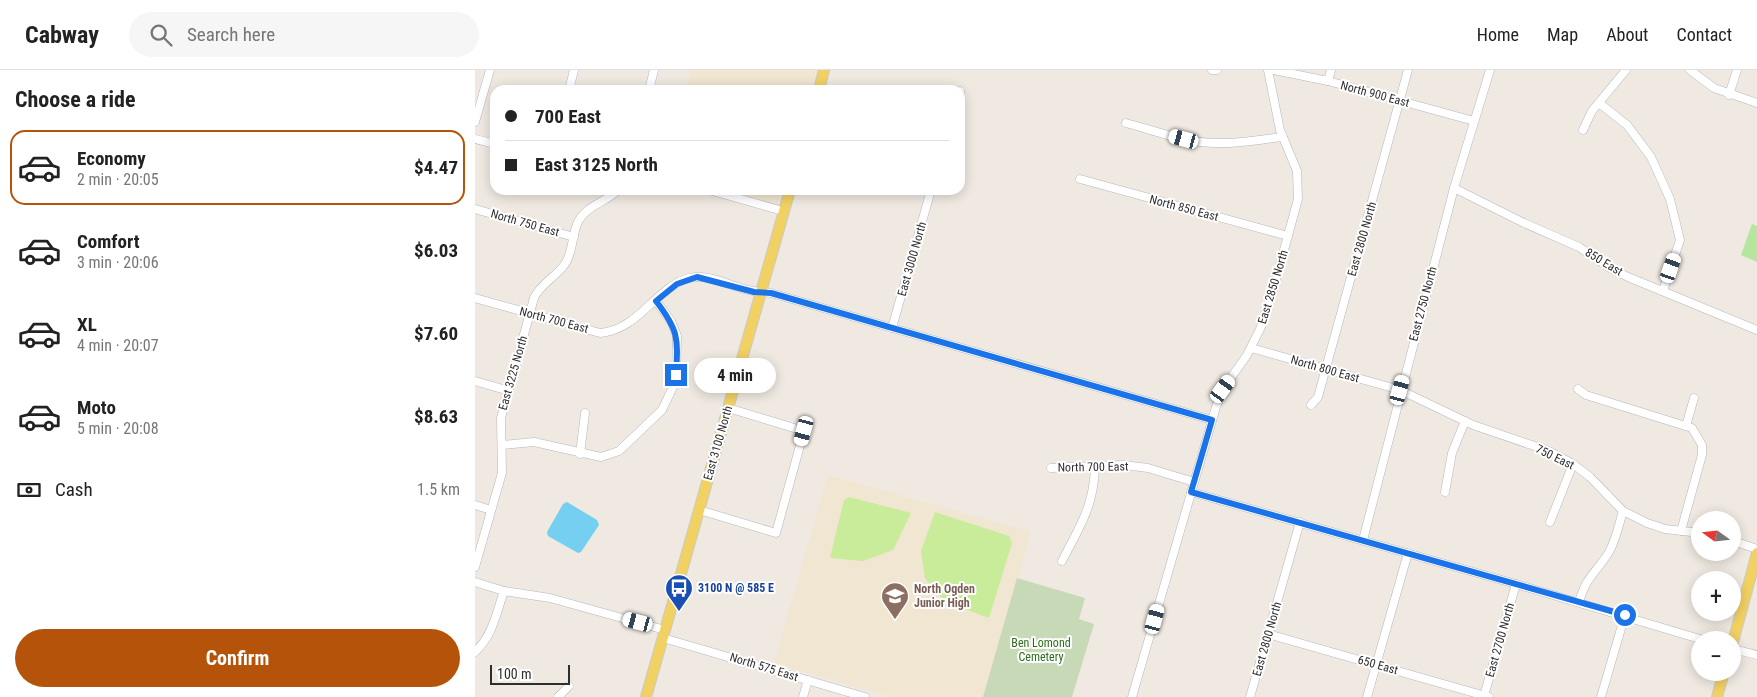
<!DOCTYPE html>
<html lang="en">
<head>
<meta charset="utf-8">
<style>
  :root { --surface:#fff; --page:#f6f6f6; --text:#222; --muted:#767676; --line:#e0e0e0; --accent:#b45309 }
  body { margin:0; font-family:"Roboto Condensed",sans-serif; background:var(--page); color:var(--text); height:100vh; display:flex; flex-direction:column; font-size:19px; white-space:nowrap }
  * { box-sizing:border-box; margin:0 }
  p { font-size:16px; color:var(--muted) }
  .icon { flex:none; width:28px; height:28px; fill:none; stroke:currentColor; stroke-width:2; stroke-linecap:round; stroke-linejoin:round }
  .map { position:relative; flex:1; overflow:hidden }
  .drawer { display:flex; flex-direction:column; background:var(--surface); width:475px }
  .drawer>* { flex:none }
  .top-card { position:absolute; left:15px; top:15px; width:475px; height:110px; border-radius:15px; box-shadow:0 2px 12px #0003; display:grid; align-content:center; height:110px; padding:0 15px; background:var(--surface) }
  .needle { width:32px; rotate:285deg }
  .tools { position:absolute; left:1216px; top:441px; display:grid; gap:10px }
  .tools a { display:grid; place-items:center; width:50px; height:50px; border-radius:50%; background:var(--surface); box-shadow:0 2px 12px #0003; font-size:25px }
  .scale { position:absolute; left:15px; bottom:12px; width:80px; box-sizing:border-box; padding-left:5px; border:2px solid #2e2e2e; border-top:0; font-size:14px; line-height:18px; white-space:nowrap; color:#2e2e2e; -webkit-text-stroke:4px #fff; paint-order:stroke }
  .end { position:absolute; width:22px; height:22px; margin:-11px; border:6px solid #1a73e8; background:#fff; box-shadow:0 0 0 2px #fff }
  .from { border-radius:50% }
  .bubble { position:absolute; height:35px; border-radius:18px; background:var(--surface); box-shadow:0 2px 12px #0003; font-size:16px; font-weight:700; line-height:35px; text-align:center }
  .car { position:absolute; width:15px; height:30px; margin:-15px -8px; border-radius:6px; box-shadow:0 0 4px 1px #0007; background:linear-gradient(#fff 24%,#345 0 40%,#fff 0 76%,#345 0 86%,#fff 0) }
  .top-card b { display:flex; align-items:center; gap:18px; height:48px; font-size:19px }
  .top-card b+b { border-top:1px solid var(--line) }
  .top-card i { width:12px; height:12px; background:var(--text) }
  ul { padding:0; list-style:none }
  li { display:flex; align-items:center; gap:15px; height:75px; margin:0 10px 8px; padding:0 5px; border:2px solid transparent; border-radius:15px }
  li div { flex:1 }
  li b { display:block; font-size:19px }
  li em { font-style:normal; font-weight:700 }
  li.on { border-color:var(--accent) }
  li>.icon { width:45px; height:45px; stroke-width:1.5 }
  h2 { padding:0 15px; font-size:22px; line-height:60px }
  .pay { display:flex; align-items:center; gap:12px; height:55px; padding:0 15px; font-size:19px }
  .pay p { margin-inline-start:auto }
  .button { display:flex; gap:10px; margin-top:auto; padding:10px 15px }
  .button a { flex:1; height:58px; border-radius:30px; background:var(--accent); color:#fff; font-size:20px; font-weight:700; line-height:58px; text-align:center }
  header { display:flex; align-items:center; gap:30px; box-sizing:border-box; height:70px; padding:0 25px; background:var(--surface); border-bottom:1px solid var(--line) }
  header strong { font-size:24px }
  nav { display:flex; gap:28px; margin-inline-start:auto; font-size:18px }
  .search { width:350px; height:45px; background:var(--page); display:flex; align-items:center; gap:12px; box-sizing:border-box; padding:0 18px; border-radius:28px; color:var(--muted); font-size:19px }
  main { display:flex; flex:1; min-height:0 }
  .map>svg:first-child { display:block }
  .education { fill:#f0e6d1 }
  .green { fill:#b6e59e }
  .cemetery { fill:#c8d9b8 }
  .pitch { fill:#c9ec9a }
  .water { fill:#75cff0 }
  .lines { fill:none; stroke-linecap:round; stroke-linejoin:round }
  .minor-casing { stroke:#b4b7c1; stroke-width:9 }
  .major-casing { stroke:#c9c9c9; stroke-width:12 }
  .minor { stroke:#fff; stroke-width:8 }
  .major { stroke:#f2d163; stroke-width:10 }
  .route { stroke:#1a73e8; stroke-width:6 }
  .labels { text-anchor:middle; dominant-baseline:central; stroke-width:4; stroke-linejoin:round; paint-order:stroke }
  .street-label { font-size:12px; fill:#2e2e2e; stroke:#fff }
  .transit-label { font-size:12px; font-weight:bold; fill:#164399; stroke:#fff; text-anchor:start }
  .education-label { font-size:12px; font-weight:bold; fill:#785e54; stroke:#fff; text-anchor:start }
  .park-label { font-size:12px; fill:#2c6e1b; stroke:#fff }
</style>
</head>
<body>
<header>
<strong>Cabway</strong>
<div class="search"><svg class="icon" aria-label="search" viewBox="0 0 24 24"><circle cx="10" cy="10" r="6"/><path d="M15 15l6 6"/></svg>Search here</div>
<nav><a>Home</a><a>Map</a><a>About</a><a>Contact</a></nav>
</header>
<main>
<section class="drawer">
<h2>Choose a ride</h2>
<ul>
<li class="on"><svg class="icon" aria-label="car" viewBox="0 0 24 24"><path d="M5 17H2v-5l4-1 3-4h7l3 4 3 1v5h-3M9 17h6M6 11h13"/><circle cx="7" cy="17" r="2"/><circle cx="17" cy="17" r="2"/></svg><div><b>Economy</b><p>2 min · 20:05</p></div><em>$4.47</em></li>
<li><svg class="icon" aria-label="car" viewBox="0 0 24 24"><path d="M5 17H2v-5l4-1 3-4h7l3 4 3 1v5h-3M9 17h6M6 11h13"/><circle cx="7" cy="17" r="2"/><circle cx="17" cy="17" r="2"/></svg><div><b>Comfort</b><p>3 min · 20:06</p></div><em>$6.03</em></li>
<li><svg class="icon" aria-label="car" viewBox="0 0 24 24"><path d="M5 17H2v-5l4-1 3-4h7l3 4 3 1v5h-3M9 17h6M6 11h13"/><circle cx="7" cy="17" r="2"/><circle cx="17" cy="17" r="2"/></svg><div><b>XL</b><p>4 min · 20:07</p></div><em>$7.60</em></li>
<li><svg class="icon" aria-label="car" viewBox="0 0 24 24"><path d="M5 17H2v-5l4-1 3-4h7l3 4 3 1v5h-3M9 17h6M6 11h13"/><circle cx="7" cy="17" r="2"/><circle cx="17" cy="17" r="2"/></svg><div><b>Moto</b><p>5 min · 20:08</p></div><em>$8.63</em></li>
</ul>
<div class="pay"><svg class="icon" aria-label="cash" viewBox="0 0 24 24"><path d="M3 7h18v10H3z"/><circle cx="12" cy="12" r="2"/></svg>Cash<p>1.5 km</p></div>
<div class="button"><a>Confirm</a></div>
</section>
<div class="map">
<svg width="1282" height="627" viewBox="0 0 1282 627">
  <rect width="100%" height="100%" fill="#efe9e1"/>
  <g class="education">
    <polygon points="216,0 343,0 337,20 210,20"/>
    <polygon points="309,120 306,130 302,134 255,121"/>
    <polygon points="353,405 556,462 508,627 415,627 299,593"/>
  </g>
  <polygon class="green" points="1277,154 1282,156 1282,192 1266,185"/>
  <polygon class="cemetery" points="542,508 610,528 604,549 619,554 597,627 508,627"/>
  <g class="pitch">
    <polygon points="374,427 436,443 418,480 388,491 355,488 369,430"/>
    <polygon points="460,442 534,466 537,473 514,548 469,531 450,508 446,481"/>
  </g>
  <polygon class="water" points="92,432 122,450 124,455 106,482 103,483 73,466 72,462 88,434"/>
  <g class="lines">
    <g class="minor-casing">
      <g id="minor">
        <polyline points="737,0 742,0"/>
        <polyline points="799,0 853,11 999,51"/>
        <polyline points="1215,0 1239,18 1282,33"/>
        <polyline points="853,11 856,0"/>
        <polyline points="94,20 99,0"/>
        <polyline points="174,20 179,0"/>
        <polyline points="485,22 485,21"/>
        <polyline points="1254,25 1262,0"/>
        <polyline points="1124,33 1152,55 1176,87 1195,129 1205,170 1188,221"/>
        <polyline points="0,52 15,0"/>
        <path d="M651 53C681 61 711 73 742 73 764 74 786 69 808 67"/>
        <polyline points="1108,60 1117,41 1151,0"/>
        <polyline points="0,69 20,74"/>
        <polyline points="605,109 813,166"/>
        <polyline points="979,118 1049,153 1104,177 1135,198 1153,207 1282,260"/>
        <polyline points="234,120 308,141"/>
        <polyline points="0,139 99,167"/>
        <path d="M0 228 125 263C164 260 182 216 214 208 235 203 258 218 278 221 284 222 290 222 296 223L737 350"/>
        <polyline points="417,258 456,120"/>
        <polyline points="776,278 925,320 998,355 1074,381 1098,394 1115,407 1148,441 1172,453 1190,459 1225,463"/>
        <polyline points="0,311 34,321"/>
        <polyline points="1103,319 1111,325 1217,358 1227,375 1227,385 1206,461"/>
        <polyline points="836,335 843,327 933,0"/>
        <polyline points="1211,356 1219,328"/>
        <polyline points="27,375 59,372 126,387 144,381 187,340 198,317 201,305 202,266 196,251 181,231"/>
        <polyline points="105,384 110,343"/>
        <polyline points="576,398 649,395 673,398 719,412"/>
        <polyline points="716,422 1041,514 1228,570"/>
        <polyline points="970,422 977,383 990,351"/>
        <polyline points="0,435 16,440"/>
        <polyline points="224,440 301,463 329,361 253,338"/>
        <polyline points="1075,452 1098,394"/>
        <polyline points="888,470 979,118 1015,0"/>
        <polyline points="1258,471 1282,479"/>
        <path d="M587 491C605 456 619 436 620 396"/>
        <path d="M0 497 27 403 26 348 59 228C66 213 80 208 90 194 99 181 96 164 104 150 113 135 131 132 143 120"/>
        <polyline points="0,512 29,521 75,528 190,560"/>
        <path d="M1104 532C1112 505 1121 503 1134 482 1141 470 1144 454 1148 441"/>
        <polyline points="793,564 1014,627"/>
        <polyline points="188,568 390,627"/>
        <polyline points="1258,579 1282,585"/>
        <path d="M0 582C18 565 21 544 29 521"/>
        <polyline points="1009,626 1041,514"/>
        <polyline points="83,627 94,616"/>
        <polyline points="328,627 333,610"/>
        <polyline points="657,627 741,337 748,319 772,285 786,257 797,224 823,129 822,101 805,60 793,0"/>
        <polyline points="775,627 825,452"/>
        <polyline points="892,627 933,483"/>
        <polyline points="1126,627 1150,545"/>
      </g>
    </g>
    <g class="major-casing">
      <g id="major">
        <polyline points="344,20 349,0"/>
        <polyline points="1258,572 1282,483"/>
        <polyline points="171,627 315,120"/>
        <polyline points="1242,627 1249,602"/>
      </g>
    </g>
    <use href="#minor" class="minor"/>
    <use href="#major" class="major"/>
  </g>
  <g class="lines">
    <path class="route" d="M201 305C203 268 204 261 181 231L202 214 222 207 279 222 296 223 737 350 716 422 1150 545"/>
  </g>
  <defs>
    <g id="bus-pin" transform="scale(1.4375)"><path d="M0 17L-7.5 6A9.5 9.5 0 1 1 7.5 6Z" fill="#1a4fb4" stroke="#fff"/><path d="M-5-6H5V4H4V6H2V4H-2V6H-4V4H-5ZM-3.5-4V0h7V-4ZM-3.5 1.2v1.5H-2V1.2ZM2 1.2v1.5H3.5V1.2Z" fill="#fff"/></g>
    <g id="school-pin" transform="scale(1.4375)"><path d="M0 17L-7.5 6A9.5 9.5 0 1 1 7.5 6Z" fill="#8d6e63" stroke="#fff"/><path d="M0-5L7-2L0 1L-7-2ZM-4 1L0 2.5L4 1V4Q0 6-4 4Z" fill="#fff"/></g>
  </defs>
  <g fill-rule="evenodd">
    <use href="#bus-pin" x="204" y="518"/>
    <use href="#school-pin" x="420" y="526"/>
  </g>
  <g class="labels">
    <g class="street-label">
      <text transform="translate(900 24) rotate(15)">North 900 East</text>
      <text transform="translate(709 138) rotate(15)">North 850 East</text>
      <text transform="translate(50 153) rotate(16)">North 750 East</text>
      <text transform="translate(887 169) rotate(-74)">East 2800 North</text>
      <text transform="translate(437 189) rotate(-74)">East 3000 North</text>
      <text transform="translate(1129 192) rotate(31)">850 East</text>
      <text transform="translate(798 217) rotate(-73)">East 2850 North</text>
      <text transform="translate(948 234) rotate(-75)">East 2750 North</text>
      <text transform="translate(79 250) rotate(15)">North 700 East</text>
      <text transform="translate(850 299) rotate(16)">North 800 East</text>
      <text transform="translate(38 303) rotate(-74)">East 3225 North</text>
      <text transform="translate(243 373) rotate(-74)">East 3100 North</text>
      <text transform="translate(1080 387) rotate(26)">750 East</text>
      <text transform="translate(618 397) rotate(-1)">North 700 East</text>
      <text transform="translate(792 569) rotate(-74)">East 2800 North</text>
      <text transform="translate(1025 570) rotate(-74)">East 2700 North</text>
      <text transform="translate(903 595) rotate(16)">650 East</text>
      <text transform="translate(289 597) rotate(17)">North 575 East</text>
    </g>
    <g class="transit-label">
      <text x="223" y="518">3100 N @ 585 E</text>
    </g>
    <g class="education-label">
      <text x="439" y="519">North Ogden<tspan x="439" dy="14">Junior High</tspan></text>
    </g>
    <g class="park-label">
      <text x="566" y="573">Ben Lomond<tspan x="566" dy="14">Cemetery</tspan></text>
    </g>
  </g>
</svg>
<div class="tools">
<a><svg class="needle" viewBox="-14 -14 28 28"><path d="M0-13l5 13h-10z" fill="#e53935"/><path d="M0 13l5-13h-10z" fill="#767676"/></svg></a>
<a>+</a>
<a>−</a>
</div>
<div class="scale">100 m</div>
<i class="end from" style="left:1150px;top:545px"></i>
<i class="end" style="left:201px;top:305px"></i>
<div class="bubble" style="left:219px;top:288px;width:82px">4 min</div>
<i class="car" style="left:709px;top:69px;rotate:285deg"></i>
<i class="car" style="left:1196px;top:198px;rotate:19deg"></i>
<i class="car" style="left:748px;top:319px;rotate:36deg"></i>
<i class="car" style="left:925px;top:320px;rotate:15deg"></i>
<i class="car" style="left:329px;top:361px;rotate:195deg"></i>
<i class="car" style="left:680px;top:549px;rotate:15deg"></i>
<i class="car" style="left:163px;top:552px;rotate:285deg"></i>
<div class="top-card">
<b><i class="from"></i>700 East</b>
<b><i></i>East 3125 North</b>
</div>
</div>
</main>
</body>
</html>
